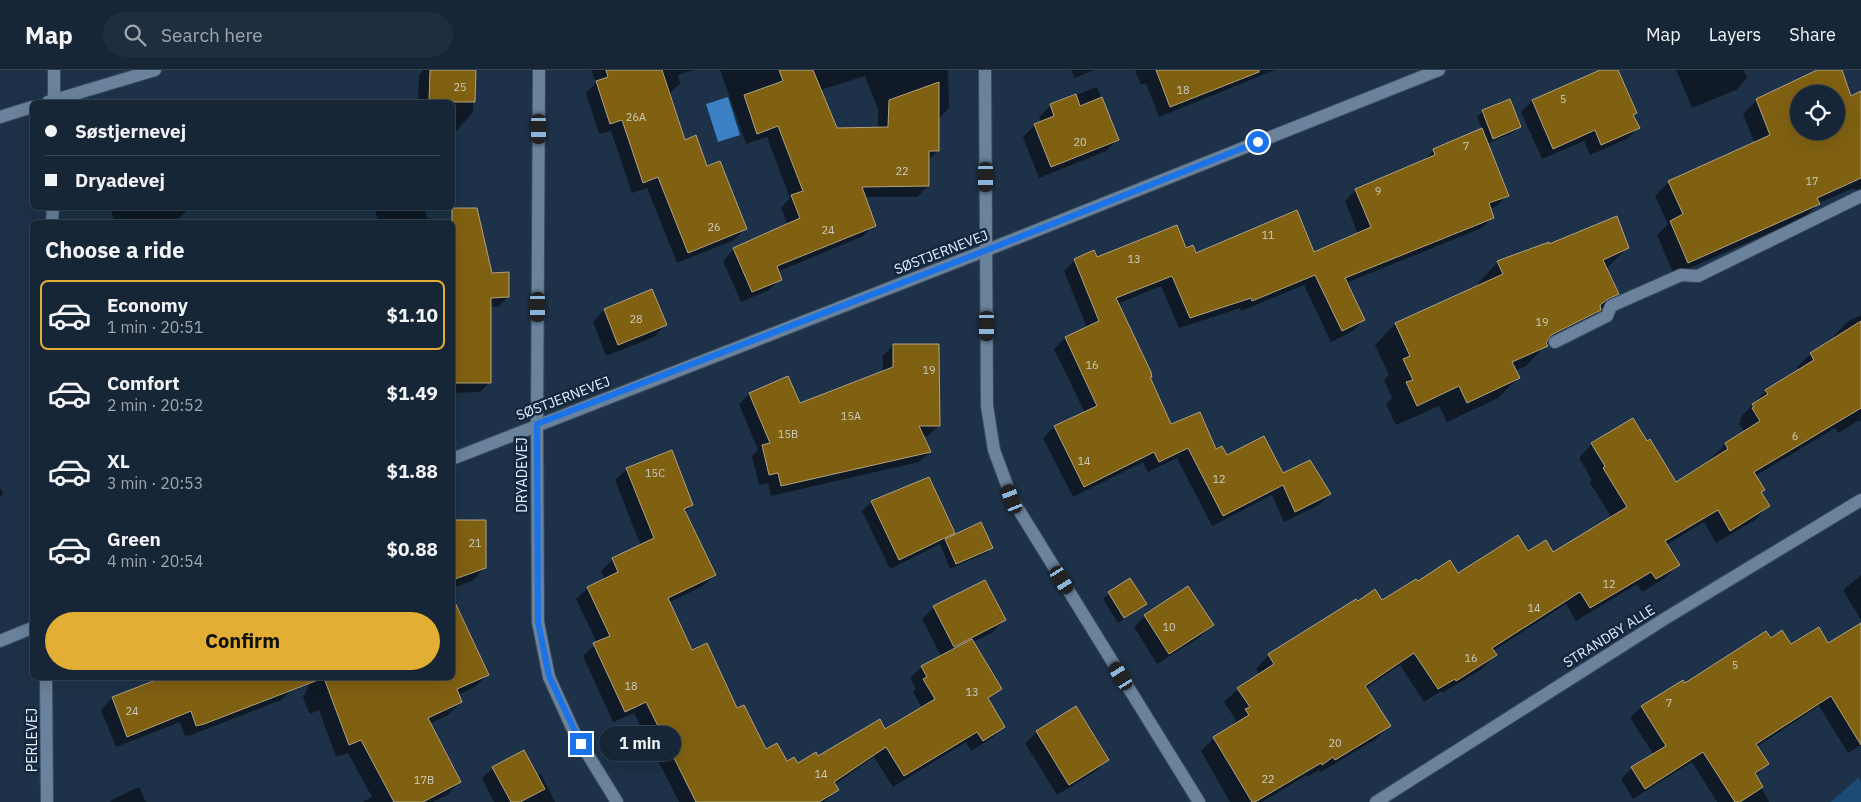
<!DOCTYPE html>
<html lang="en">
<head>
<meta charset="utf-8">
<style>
  :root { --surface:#162636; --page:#1f2e3e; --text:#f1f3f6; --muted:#9ea5ad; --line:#354351; --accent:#e2af34 }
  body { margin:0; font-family:"IBM Plex Sans",sans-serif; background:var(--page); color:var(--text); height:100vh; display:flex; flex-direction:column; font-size:19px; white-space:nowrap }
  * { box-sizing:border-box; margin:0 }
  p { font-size:16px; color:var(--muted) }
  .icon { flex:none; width:28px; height:28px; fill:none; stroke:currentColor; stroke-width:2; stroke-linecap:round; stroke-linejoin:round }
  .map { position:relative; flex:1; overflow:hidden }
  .sheet { position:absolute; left:30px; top:150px; width:425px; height:460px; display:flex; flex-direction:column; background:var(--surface); border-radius:8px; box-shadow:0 5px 20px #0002,0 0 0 1px var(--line) }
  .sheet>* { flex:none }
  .guide { position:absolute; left:30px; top:30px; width:425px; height:110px; border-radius:8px; box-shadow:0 5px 20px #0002,0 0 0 1px var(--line); display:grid; align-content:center; height:110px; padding:0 15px; background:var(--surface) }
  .tools { position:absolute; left:1790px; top:15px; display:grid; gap:10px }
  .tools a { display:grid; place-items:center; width:55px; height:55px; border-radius:50%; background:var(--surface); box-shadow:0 5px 20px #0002,0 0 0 1px var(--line); font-size:25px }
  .end { position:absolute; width:22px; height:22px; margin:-11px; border:6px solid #1a73e8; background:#fff; box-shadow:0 0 0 2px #fff }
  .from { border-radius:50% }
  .bubble { position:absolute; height:35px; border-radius:18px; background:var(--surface); box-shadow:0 5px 20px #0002,0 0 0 1px var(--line); font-size:16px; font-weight:800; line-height:35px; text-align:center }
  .car { position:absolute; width:15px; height:30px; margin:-15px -8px; border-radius:6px; box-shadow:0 0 4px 1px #0007; background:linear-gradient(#222 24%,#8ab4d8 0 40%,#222 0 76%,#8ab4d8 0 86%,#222 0) }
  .guide b { display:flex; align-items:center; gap:18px; height:48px; font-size:19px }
  .guide b+b { border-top:1px solid var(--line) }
  .guide i { width:12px; height:12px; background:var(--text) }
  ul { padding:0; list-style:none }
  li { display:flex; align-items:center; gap:15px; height:70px; margin:0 10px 8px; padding:0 5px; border:2px solid transparent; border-radius:8px }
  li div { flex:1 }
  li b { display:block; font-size:19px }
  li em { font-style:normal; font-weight:800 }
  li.selected { border-color:var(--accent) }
  li>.icon { width:45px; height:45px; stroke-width:1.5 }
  h2 { padding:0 15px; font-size:22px; line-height:60px }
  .action { display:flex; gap:10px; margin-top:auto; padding:10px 15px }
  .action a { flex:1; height:58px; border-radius:30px; background:var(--accent); color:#111; font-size:20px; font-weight:800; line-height:58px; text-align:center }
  header { display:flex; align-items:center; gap:30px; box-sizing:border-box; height:70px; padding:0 25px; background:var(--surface); border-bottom:1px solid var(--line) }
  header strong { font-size:24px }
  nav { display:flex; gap:28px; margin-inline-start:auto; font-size:18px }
  .search { width:350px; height:45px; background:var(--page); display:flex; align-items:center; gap:12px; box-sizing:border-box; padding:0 18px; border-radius:28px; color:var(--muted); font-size:19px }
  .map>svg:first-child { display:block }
  .green { fill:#1c4b77 }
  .water { fill:#3c81c3 }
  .shadow { fill:#0007; fill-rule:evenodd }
  .building { fill:#806112; stroke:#b1a181; fill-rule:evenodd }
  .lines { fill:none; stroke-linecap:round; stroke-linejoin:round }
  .service-casing { stroke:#3a4d60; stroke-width:14 }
  .minor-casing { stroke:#3a4d60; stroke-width:14 }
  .service { stroke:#6a829b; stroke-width:12 }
  .minor { stroke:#6a829b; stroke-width:12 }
  .route { stroke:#1a73e8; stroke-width:6 }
  .labels { text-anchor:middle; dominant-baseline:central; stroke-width:5; stroke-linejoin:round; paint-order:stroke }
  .number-label { font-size:11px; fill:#caccc2 }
  .street-label { font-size:14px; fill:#e2effd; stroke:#13283d }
</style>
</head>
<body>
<header>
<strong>Map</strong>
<div class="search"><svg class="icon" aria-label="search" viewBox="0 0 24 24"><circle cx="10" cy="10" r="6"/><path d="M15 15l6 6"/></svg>Search here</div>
<nav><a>Map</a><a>Layers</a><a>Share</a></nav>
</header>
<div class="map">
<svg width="1861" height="732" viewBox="0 0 1861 732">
  <rect width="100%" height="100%" fill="#1d3248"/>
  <polygon class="green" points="1859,707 1861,713 1861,732 1831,732"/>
  <polygon class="water" points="728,27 740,65 718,72 706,34"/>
  <g class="shadow">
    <polygon points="424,0 474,0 473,42 452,66 452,32 418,32 419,5"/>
    <polygon points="591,0 694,0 678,5 680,13 669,24 684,71 706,97 745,159 734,170 677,193 647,118 632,123 611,61 599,64 586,23 596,13"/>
    <path d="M720 0H948L949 38 938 49V81L928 90V116L917 127H864L874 155 863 166 777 202 781 209 769 220 741 232 723 191 734 179 788 155 781 138 790 128 767 67 746 74ZM865 6 878 39V58L836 59 820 20Z"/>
    <polygon points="1071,0 1094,0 1075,8"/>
    <polygon points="1135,0 1275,0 1159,47 1146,13 1141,15"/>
    <polygon points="1613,0 1617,0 1635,43 1633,46 1638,58 1627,69 1590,85 1584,71 1542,89 1521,42 1532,31 1589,6"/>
    <polygon points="1676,0 1744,0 1747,8 1736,20 1692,38"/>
    <path d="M1820 0 1861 37V130L1854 118 1819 133 1805 147 1674 205 1657 165 1668 154 1655 126 1669 112 1755 74 1743 44 1757 30ZM1799 24H1836V61H1799Z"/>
    <polygon points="1097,17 1118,69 1106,81 1039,108 1023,67 1035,55 1041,53 1039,47 1051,35"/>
    <polygon points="1483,41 1520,57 1514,62 1487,74 1507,125 1497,136 1490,139 1493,147 1482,158 1346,213 1364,250 1353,261 1331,272 1304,215 1241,241 1240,238 1179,258 1161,216 1117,234 1170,356 1227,387 1282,405 1330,424 1319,435 1284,452 1272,425 1212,456 1177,388 1148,402 1143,392 1073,427 1043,368 1054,357 1085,343 1054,279 1065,268 1087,258 1064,201 1075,190 1185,179 1195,184 1314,184 1358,164 1345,131 1356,120 1423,91 1434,80 1482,59 1477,47"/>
    <polygon points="110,138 188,138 189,139 177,150 168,152 115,152"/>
    <polygon points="374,138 424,138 429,152 377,152 379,152"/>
    <polygon points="452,162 491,204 508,227 498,237 489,237 490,312 480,322 452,323"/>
    <polygon points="1549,175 1627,178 1606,199 1617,223 1579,260 1544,277 1526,296 1515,301 1518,308 1498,328 1447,352 1439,336 1396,355 1386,334 1392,328 1384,310 1389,305 1375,275 1395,254 1480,216 1478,213 1498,192"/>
    <polygon points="651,221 665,255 654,267 606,286 593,252 604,240"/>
    <path d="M1861 245V352L1860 350 1838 363 1835 358 1755 406 1764 420 1760 423 1768 436 1755 450 1716 473 1704 452 1666 475 1678 495 1665 508 1642 522 1637 514 1576 551 1566 534 1493 581 1496 585 1482 599 1442 623 1441 621 1424 632 1400 595 1365 619 1390 656 1376 669 1321 702 1319 700 1308 707 1307 705 1262 732H1230L1201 681 1214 668 1234 656 1233 654 1236 650 1224 632 1238 619 1259 604 1256 599 1269 585 1357 532H1382L1417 513 1458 505 1527 483 1553 484 1612 448 1590 413 1592 410 1579 388 1592 374 1675 413 1713 390 1712 387 1726 374 1745 362 1739 353 1741 351 1740 348 1752 335 1766 321 1799 301 1797 297 1810 284 1835 268 1834 266 1847 252ZM1592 376H1595L1610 401 1608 402Z"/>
    <polygon points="893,275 939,356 928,366 922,366 930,382 919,392 771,426 768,413 759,415 752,386 758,380 739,334 749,324 787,308 799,335 883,302 883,286"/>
    <polygon points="627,399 692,435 685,442 715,505 703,516 668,533 692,581 765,680 787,693 797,695 885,661 922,638 913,622 916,619 910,608 922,597 941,586 922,549 934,537 1004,550 993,562 973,572 1001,619 988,631 1004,657 992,668 971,681 966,672 893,717 874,687 834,715 837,720 824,732 679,732 634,643 613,652 583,586 597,573 576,529 588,518 605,510 601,501 613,489 641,476 615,410"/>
    <polygon points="0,416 3,424 0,427"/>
    <polygon points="872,432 954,463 947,469 991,478 986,483 950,499 940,474 890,499 862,441"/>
    <polygon points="452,451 485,498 472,511 452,518"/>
    <polygon points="1861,505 1861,550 1843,520"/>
    <polygon points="1109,523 1145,534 1139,539 1118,553 1103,529"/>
    <polygon points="1145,546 1212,555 1200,567 1157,594 1134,557"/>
    <polygon points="1770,570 1791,576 1828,574 1861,589 1861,675 1848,683 1819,636 1756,677 1767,694 1755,706 1769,732 1717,732 1692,692 1633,729 1621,709 1632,698 1654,685 1630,648 1641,637 1682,611 1684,615"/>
    <polygon points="488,604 475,617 458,625 461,632 448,645 429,654 460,712 447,725 433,732 363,732 372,727 348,683 336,687 319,640 310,644 303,628 312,608 452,608"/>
    <polygon points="148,608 288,608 292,619 281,630 191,665 185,666 180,652 116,677 101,640 112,628 150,613"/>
    <polygon points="1037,662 1107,690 1096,701 1057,725 1025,673"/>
    <polygon points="493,698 536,706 541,704 555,732 494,732 482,708"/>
    <polygon points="139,717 146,732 110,732 113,729"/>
  </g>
  <g class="building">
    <polygon points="430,0 476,0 475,32 429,32"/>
    <polygon points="606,0 662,0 685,70 696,65 707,96 720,91 747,159 688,183 658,107 643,113 622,50 610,54 596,11 608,7"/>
    <polygon points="779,0 813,0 837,58 888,57 889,30 939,12 939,81 929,81 929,116 862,117 876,156 777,196 782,210 752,222 733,178 800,148 791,125 803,121 778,56 757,64 744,25 783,11"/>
    <polygon points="1156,0 1259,0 1259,2 1170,37"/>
    <polygon points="1600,0 1618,0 1637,43 1633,45 1640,58 1601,75 1595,60 1553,79 1532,30"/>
    <path d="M1817 0H1842L1851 26 1861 21V108L1817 128 1820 134 1688 193 1670 151 1683 144 1668 111 1770 65 1756 29ZM1799 24H1836V61H1799Z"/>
    <polygon points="1076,24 1080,36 1102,27 1119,70 1051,97 1034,54 1054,46 1050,34"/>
    <polygon points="1510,29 1521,57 1493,69 1482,40"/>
    <polygon points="1482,58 1509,126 1489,133 1494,148 1345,208 1365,250 1342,261 1315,205 1252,231 1251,228 1190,248 1172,206 1116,228 1151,302 1152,307 1150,307 1171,354 1200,342 1216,379 1222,376 1227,385 1264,366 1283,403 1310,390 1331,424 1295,442 1283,415 1223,446 1188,378 1159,392 1154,382 1084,417 1054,356 1097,336 1065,267 1099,251 1074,189 1094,180 1097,187 1177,155 1186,178 1193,175 1196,183 1297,140 1314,182 1371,157 1355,119 1435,85 1433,79"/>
    <polygon points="452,138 477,138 492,203 509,202 509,227 491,228 491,313 452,313"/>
    <polygon points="1617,146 1629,178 1603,190 1619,224 1608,229 1600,235 1601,240 1551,265 1546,273 1548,276 1512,292 1520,308 1467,333 1459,316 1417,336 1406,312 1413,310 1403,289 1410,286 1395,253 1503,204 1497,191 1549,172 1549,174"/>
    <polygon points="652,219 667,255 618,275 604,239"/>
    <polygon points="1861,251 1861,338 1754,402 1765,420 1761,422 1770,436 1730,461 1718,440 1665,471 1680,495 1656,509 1651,502 1590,538 1580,522 1492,578 1497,585 1456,611 1455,609 1438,619 1414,583 1365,616 1391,656 1335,690 1333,687 1322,695 1321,693 1255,732 1252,732 1213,667 1249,645 1245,639 1250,637 1237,618 1274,594 1268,584 1356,529 1358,531 1375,519 1382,530 1416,509 1418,511 1450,490 1458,503 1518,465 1528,481 1546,470 1553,482 1627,437 1603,398 1605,396 1591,373 1633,348 1647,371 1650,369 1676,412 1728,379 1725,373 1760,351 1752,338 1754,337 1752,334 1768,324 1765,320 1814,290 1810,283"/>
    <polygon points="893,274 939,274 940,356 919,356 931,382 781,416 778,403 769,405 762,375 770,373 749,323 788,306 800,333 893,297"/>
    <polygon points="672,380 693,435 684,439 716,505 668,528 692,580 707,573 737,638 744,635 766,679 777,673 787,691 794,687 798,693 816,682 818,686 880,649 885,659 935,629 923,609 927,607 921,596 972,569 1002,619 988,628 1005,657 983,671 977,662 904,706 886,677 834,712 839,720 819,732 696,732 646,632 625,642 593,573 610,566 587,517 618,502 612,488 654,468 626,398"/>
    <polygon points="929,407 955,463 899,490 871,431"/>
    <polygon points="452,450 486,450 486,498 452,510"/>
    <polygon points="981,452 993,478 956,494 945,469"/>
    <polygon points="1130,508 1147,534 1124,548 1108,522"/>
    <polygon points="985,510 1006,550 954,577 933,536"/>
    <polygon points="1188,516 1214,555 1169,584 1144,545"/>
    <polygon points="452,526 489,605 457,619 462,632 428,648 461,712 423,732 394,732 361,670 349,675 324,608 452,608"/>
    <polygon points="1861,553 1861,675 1831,626 1756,674 1769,694 1755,703 1763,717 1740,732 1735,732 1703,682 1645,719 1631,697 1666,676 1641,636 1683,610 1685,613 1766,561 1771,568 1782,560 1791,574 1819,557 1828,573"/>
    <polygon points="161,608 317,608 318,610 204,654 196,656 191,641 127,667 112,627"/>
    <polygon points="1076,636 1109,690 1069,715 1036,661"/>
    <polygon points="524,680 545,719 520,732 511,732 492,697"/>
  </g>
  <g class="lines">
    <g class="service-casing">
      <polyline id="service" points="1555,272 1607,246 1611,236 1681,205 1698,206 1861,126"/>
    </g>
    <g class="minor-casing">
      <g id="minor">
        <polyline points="539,0 537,355 538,552 549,607 574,662 617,732"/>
        <polyline points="985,0 987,336 994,380 1012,429 1199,732"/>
        <polyline points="48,32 155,0"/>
        <polyline points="54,32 54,0"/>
        <polyline points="0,47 32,37"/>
        <polyline points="52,152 53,138"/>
        <polyline points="452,389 987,180 1439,0"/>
        <polyline points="0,571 32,558"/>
        <polyline points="46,608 47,732"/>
        <polyline points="1376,732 1666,548 1861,430"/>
      </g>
    </g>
    <use href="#service" class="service"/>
    <use href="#minor" class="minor"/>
  </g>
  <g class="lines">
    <polyline class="route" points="581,674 549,606 538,552 537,354 987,180 1258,72"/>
  </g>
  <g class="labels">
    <g class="number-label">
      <text x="460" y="17">25</text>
      <text x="1183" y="20">18</text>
      <text x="1563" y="29">5</text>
      <text x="636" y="47">26A</text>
      <text x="1080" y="72">20</text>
      <text x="1466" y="76">7</text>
      <text x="902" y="101">22</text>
      <text x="1812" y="111">17</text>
      <text x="1378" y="121">9</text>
      <text x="714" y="157">26</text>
      <text x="828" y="160">24</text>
      <text x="1268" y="165">11</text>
      <text x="1134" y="189">13</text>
      <text x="636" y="249">28</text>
      <text x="1542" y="252">19</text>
      <text x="1092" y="295">16</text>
      <text x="929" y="300">19</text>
      <text x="851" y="346">15A</text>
      <text x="788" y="364">15B</text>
      <text x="1795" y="366">6</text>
      <text x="1084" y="391">14</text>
      <text x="655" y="403">15C</text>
      <text x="1219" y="409">12</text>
      <text x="475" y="473">21</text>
      <text x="1609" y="514">12</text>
      <text x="1534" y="538">14</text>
      <text x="1169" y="557">10</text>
      <text x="1471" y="588">16</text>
      <text x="1735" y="595">5</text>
      <text x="631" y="616">18</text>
      <text x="972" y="622">13</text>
      <text x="1669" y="633">7</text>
      <text x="132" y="641">24</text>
      <text x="1335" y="673">20</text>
      <text x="821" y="704">14</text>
      <text x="1268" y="709">22</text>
      <text x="424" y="710">17B</text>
    </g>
    <g class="street-label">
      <text transform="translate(941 182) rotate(-21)">SØSTJERNEVEJ</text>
      <text transform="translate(563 328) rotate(-21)">SØSTJERNEVEJ</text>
      <text transform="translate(522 405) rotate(-90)">DRYADEVEJ</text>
      <text transform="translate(1609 566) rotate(-32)">STRANDBY ALLE</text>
      <text transform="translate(32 670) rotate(-90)">PERLEVEJ</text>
    </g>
  </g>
</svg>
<div class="tools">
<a><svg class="icon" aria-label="locate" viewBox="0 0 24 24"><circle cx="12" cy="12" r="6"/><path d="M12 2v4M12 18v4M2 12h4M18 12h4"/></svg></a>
</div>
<i class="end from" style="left:1258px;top:72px"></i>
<i class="end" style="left:581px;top:674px"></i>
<div class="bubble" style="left:599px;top:656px;width:82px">1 min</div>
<i class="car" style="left:539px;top:59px;rotate:180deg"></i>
<i class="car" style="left:986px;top:107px;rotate:180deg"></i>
<i class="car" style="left:538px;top:237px;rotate:180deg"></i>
<i class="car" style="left:987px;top:256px;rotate:180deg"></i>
<i class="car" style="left:1012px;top:429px;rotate:339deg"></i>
<i class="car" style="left:1062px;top:510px;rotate:148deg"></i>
<i class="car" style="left:1121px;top:606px;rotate:328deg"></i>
<div class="guide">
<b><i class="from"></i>Søstjernevej</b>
<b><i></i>Dryadevej</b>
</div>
<section class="sheet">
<h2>Choose a ride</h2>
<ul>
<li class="selected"><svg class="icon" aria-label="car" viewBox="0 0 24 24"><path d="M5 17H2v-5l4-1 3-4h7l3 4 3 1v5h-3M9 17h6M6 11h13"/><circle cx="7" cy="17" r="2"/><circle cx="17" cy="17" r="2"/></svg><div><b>Economy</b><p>1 min · 20:51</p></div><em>$1.10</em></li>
<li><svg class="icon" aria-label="car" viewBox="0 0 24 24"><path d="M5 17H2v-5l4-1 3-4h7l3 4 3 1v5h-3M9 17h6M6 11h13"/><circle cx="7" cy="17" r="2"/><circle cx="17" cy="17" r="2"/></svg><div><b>Comfort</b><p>2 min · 20:52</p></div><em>$1.49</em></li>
<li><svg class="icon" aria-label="car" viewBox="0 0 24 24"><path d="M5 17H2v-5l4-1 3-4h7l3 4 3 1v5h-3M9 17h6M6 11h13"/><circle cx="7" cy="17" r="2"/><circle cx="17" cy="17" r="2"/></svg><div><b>XL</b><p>3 min · 20:53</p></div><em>$1.88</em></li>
<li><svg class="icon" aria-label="car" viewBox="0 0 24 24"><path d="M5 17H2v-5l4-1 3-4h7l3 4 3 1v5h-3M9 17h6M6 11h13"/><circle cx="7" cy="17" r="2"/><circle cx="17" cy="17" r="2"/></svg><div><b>Green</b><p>4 min · 20:54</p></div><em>$0.88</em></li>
</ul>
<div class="action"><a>Confirm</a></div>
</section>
</div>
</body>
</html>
